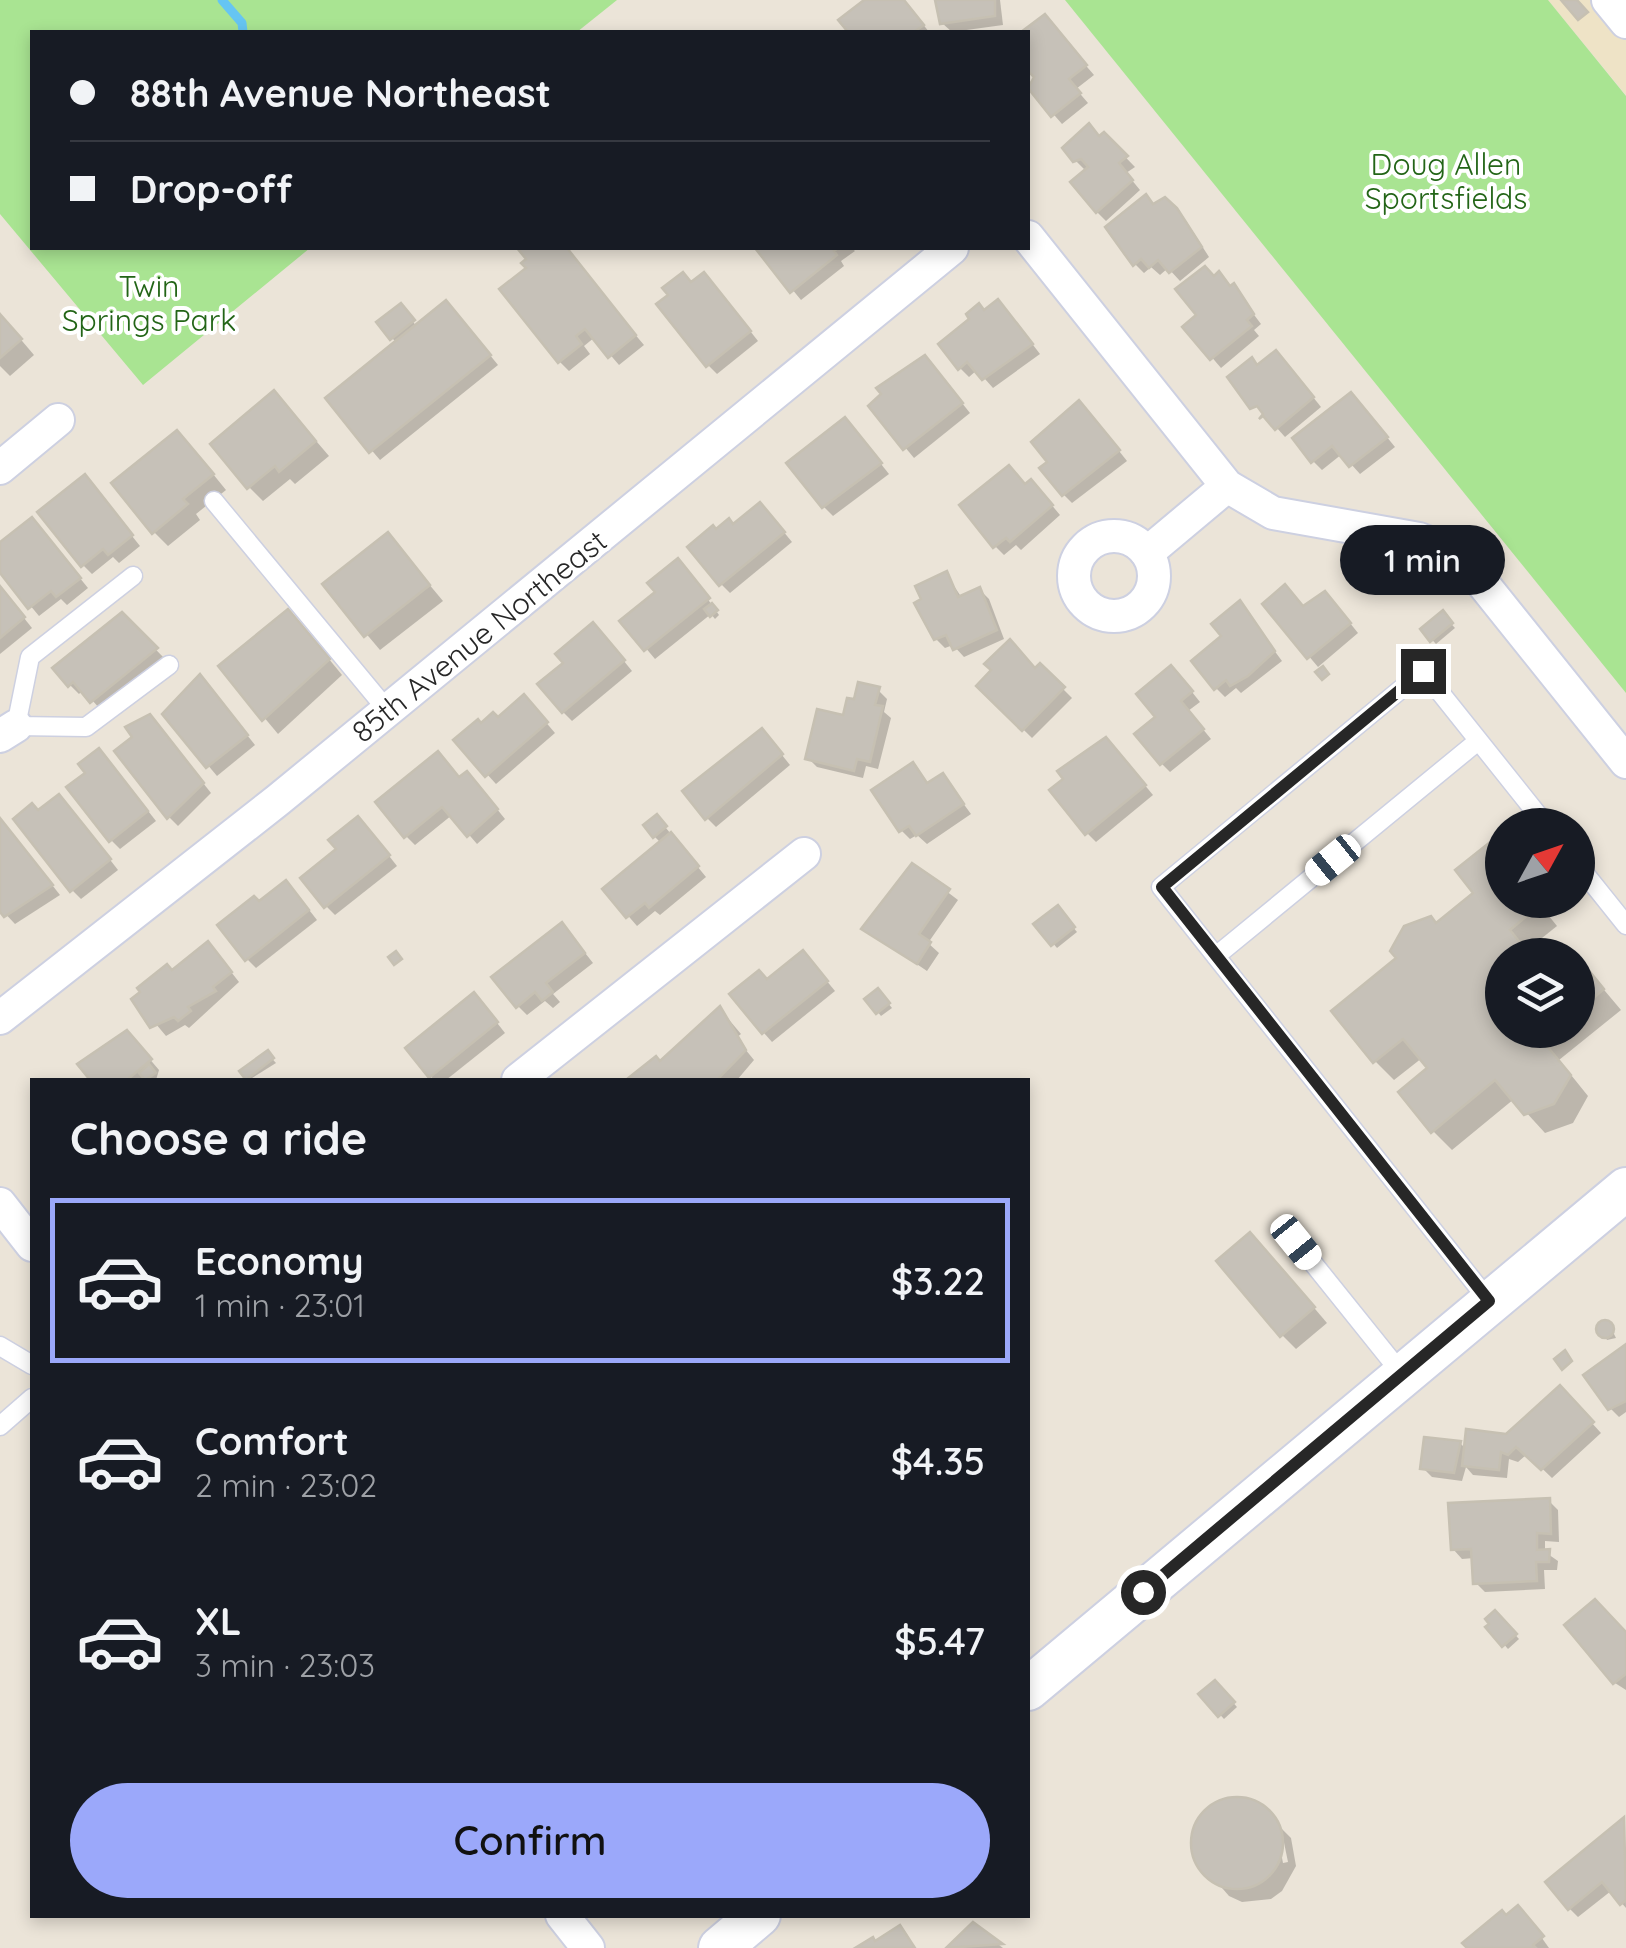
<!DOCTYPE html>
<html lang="en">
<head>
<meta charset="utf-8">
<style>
  :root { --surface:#171b24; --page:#242831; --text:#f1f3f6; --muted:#9ea1a6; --line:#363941; --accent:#9ba8fa }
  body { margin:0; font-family:Quicksand,sans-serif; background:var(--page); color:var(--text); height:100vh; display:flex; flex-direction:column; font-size:38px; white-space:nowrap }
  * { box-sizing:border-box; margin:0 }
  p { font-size:32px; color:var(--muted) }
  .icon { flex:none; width:55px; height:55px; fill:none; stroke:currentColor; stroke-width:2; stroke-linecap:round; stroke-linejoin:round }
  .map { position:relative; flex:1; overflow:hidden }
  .side { position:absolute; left:30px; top:1078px; width:1000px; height:840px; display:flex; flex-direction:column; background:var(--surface); border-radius:0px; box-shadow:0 5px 15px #0003 }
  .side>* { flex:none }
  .hud { position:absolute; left:30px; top:30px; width:1000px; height:220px; border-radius:0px; box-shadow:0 5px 15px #0003; display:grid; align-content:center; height:220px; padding:0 40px; background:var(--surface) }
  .needle { width:65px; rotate:50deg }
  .controls { position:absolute; left:1485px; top:808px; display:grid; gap:20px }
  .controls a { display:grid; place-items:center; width:110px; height:110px; border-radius:50%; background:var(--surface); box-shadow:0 5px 15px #0003; font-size:50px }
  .end { position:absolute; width:45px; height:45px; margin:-22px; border:12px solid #272727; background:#fff; box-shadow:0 0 0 5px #fff }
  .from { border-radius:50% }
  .bubble { position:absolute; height:70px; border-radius:35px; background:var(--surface); box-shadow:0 5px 15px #0003; font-size:32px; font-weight:600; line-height:70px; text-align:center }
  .car { position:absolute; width:30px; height:60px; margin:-30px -15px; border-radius:12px; box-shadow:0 0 8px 2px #0007; background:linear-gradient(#fff 24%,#345 0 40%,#fff 0 76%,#345 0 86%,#fff 0) }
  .hud b { display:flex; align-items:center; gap:35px; height:95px; font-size:38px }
  .hud b+b { border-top:2px solid var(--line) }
  .hud i { width:25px; height:25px; background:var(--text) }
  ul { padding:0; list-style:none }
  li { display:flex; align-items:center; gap:30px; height:165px; margin:0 20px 15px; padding:0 20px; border:5px solid transparent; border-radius:0px }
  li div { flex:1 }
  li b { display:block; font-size:38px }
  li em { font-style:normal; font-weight:600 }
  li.on { border-color:var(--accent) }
  li>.icon { width:90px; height:90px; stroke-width:1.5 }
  h2 { padding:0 40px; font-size:45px; line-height:120px }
  .button { display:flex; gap:20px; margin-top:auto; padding:20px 40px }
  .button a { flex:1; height:115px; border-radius:60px; background:var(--accent); color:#111; font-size:40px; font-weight:600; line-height:115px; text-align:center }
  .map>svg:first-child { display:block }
  .education { fill:#eee3c6 }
  .green { fill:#a9e492 }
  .shadow { fill:#0003 }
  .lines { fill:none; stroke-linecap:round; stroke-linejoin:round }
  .stream { stroke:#66c5f2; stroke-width:9 }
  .building { fill:#c6c1b8; stroke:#c6c0b2; stroke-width:2.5 }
  .service-casing { stroke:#cdd0e1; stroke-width:21 }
  .minor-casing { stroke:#cdd0e1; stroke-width:36 }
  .tertiary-casing { stroke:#cdd0e1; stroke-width:46 }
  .service { stroke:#fff; stroke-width:18 }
  .minor { stroke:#fff; stroke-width:32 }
  .tertiary { stroke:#fff; stroke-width:42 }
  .route { stroke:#272727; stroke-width:12 }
  .labels { text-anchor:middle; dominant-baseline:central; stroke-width:8; stroke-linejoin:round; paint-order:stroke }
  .park-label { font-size:30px; fill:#236517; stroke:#fff }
  .street-label { font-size:30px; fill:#272727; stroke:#fff }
</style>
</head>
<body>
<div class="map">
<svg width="1626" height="1948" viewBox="0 0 1626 1948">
  <rect width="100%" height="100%" fill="#ebe4d8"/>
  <polygon class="education" points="1548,0 1626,0 1626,96 1626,95"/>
  <g class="green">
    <polygon points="0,0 617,0 577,32 32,32 32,248 310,248 143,385 0,214"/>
    <polygon points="1065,0 1548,0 1626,96 1626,693"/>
  </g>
  <g class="shadow">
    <polygon points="866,0 904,0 929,32 851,32 842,20"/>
    <polygon points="939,0 1000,0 1003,25 952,32 942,23"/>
    <polygon points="1044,17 1094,75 1076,89 1088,103 1062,124 1028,85 1038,78 1028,67 1025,32"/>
    <polygon points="1104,135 1135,167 1126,173 1140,190 1106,221 1097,212 1087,172 1075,160"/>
    <polygon points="1165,200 1186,221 1209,257 1180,281 1168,268 1160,275 1151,267 1144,273 1135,264 1154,206"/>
    <polygon points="521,248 562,248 644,345 619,365 595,337 584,346 590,354 569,371 560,362 530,259"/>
    <polygon points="758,248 852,248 855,251 841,261 844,266 801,300"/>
    <polygon points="1214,279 1233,287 1261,324 1254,330 1259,336 1221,368 1186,327 1200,316"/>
    <polygon points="692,284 713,284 758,341 717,374 708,365"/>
    <polygon points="404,310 417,327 455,312 498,365 380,460 328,399 397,343 392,338"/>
    <polygon points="1007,311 1040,354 993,388 977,370 969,377 960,368 985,312"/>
    <polygon points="0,315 34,355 10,376 0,366"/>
    <polygon points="1285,362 1321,407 1285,437 1231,377"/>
    <polygon points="933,367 970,413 914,458 871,406"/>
    <polygon points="1360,404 1395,447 1360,474 1342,454 1322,470 1313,461"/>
    <polygon points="288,408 329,456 295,484 290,479 263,501 249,487"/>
    <polygon points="1088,412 1127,461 1072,503 1063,494"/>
    <polygon points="853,429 889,474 833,516 824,507"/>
    <polygon points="191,447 226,490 196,514 200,520 168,546 154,532"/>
    <polygon points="93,487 140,546 119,563 113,557 92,574 83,565"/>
    <polygon points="1026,487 1040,491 1060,515 1021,550 1016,545 1004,555 995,546"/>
    <polygon points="769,514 792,542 730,593 721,584 716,532"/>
    <polygon points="40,529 88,588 67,605 61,599 39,616 0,569 0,545"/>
    <polygon points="388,535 443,601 380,650 325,585"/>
    <polygon points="687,570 719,615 715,619 711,614 655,659 623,621"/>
    <polygon points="946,574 962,598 980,590 989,599 1004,639 964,657 953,645 945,648 936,639"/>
    <polygon points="0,588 32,628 0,654"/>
    <polygon points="1334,603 1358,633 1318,667 1265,604 1304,609"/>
    <polygon points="1240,604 1282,661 1241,693 1236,688 1225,697 1216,688 1225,636"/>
    <polygon points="1442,614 1455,628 1436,644 1423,630"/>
    <polygon points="122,615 164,658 101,710 83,690 79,694 70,685"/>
    <polygon points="302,626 342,675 278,734 221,666"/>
    <polygon points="602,634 632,671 572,721 563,712"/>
    <polygon points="1040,666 1072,698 1032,738 979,686"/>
    <polygon points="1180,677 1200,702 1188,711 1211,739 1170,772 1162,764 1159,717"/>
    <polygon points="209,687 255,745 217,776 165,714"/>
    <polygon points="878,690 887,699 884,712 891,718 878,769 866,766 863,778 817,767 808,758 856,702"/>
    <polygon points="532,706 555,733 496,784 456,740"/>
    <polygon points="158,726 211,793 178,826 169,817 136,737"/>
    <polygon points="770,740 790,765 716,827 707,818"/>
    <polygon points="1115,749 1153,795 1096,842 1087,833"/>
    <polygon points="108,760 156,821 120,849 111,840"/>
    <polygon points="913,765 929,785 943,776 971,814 927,844 917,835 910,839 901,830"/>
    <polygon points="460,780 476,783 505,819 477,844 452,815 415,845 406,836"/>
    <polygon points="68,806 118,870 81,899 72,890 39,813"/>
    <polygon points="657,817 706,877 660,915 655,911 637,926 605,889 661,843 654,836"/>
    <polygon points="0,819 60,895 15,924 0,908"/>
    <polygon points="367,828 397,866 335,915 326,906"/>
    <polygon points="1489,846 1502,860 1502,900 1536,900 1557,926 1527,950 1531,955 1502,955 1502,1030 1578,1030 1578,959 1621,1010 1559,1060 1588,1096 1573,1123 1545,1133 1514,1099 1452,1150 1433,1131 1430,1069 1422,1058 1394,1080 1375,1061 1437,926 1477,893"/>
    <polygon points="913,866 958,900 928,943 939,953 927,971 865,929"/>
    <polygon points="295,892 317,920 256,968 247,959 259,904"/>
    <polygon points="1057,908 1077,932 1057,948 1037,924"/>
    <polygon points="571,935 593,963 553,994 560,1002 553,1008 545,1001 527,1015 518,1006"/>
    <polygon points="217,954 239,982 189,1028 185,1025 166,1036 135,999 173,973"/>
    <polygon points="812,963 835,991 772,1042 764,1033 768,982"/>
    <polygon points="878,991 892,1008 881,1016 868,1000"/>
    <polygon points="483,1005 505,1033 446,1080 434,1080 408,1049"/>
    <polygon points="720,1009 741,1034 736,1038 754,1060 737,1080 630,1079 656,1059 661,1064"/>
    <polygon points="136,1043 159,1070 156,1080 93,1080 81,1065 103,1046 108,1050"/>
    <polygon points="267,1053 276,1063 249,1080 243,1072"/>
    <polygon points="1264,1249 1327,1323 1296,1349 1282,1335"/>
    <polygon points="1609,1324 1616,1338 1607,1340 1600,1327"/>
    <polygon points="1626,1347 1626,1412 1619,1417 1610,1408"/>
    <polygon points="1560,1388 1601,1433 1552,1478 1527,1454 1518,1462 1509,1459 1507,1478 1473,1475 1466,1467 1462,1481 1432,1477 1423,1468 1460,1443 1466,1449 1507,1436"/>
    <polygon points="1549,1501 1558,1510 1559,1542 1545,1541 1545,1552 1558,1561 1557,1570 1544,1570 1545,1589 1485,1592 1476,1583 1474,1558 1462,1559 1453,1549"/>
    <polygon points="1495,1613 1519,1639 1508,1649 1489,1627"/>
    <polygon points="1567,1626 1626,1636 1626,1690 1615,1683"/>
    <polygon points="1215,1683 1237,1707 1224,1719 1202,1695"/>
    <polygon points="1240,1800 1254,1803 1275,1822 1283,1863 1288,1862 1281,1828 1291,1838 1296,1866 1282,1891 1271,1899 1242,1902 1229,1896 1196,1858 1196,1829 1213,1807"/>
    <polygon points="1624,1821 1626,1908 1611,1891 1578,1917 1569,1908"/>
    <polygon points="1527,1917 1549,1948 1470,1948 1506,1918"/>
    <polygon points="973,1925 1003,1948 950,1948"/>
  </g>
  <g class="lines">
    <polyline class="stream" points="222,0 242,23 243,32"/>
  </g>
  <g class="building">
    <polygon points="864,0 904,0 924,25 914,32 848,32 838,20"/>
    <polygon points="935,0 995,0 995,16 940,24"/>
    <polygon points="1561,0 1577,0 1588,12 1578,20"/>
    <polygon points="1045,14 1087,65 1069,79 1081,93 1051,117 1028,88 1034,77 1028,71 1028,32 1021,32"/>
    <polygon points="1089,123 1099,136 1104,132 1128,156 1119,163 1133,180 1096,213 1070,182 1088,167 1081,159 1073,162 1062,148"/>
    <polygon points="1146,194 1153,204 1165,197 1177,208 1202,247 1169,273 1158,260 1149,268 1141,259 1133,266 1105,227"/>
    <polygon points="517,248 567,248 636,335 608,358 585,329 576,336 582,344 558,363 499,289 526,268 521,263 526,259"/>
    <polygon points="755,248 838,248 834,251 837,255 790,293"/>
    <polygon points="1205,266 1214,276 1219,271 1230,286 1234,283 1254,314 1247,320 1252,326 1210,360 1182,327 1196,315 1175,289"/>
    <polygon points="683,272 691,282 704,272 751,331 706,367 656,304 668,295 662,288"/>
    <polygon points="998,299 1033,344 982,380 967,362 958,370 938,344 969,319 966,314 979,303 984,310"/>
    <polygon points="446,300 491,355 369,453 325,398"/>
    <polygon points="401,303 415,320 390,340 376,322"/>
    <polygon points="0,314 22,339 0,358"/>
    <polygon points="1276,350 1314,397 1275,430 1263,416 1259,419 1263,414 1257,406 1250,409 1227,377 1252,357 1257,365"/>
    <polygon points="925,355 963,403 903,450 868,406 881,394 876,388"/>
    <polygon points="274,390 316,441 279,472 275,466 247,489 210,444"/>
    <polygon points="1351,392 1388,437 1349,467 1332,446 1311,463 1292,438"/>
    <polygon points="1079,400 1120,450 1062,496 1039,468 1047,462 1031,442"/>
    <polygon points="845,417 882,463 822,508 786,463"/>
    <polygon points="177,430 214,474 183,499 188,504 152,534 111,483"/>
    <polygon points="1009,465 1025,484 1031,479 1053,505 1010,542 1006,538 993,548 959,505"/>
    <polygon points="85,474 133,535 108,555 103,549 81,567 37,512"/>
    <polygon points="760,502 785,532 719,586 687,547 713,525 716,529 729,518 733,524"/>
    <polygon points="32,517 81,578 56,597 51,591 28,609 0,573 0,542"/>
    <polygon points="388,532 430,585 364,637 322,584"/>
    <polygon points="678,558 710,598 644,651 619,621 655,592 647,583"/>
    <polygon points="947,571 958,597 980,587 997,630 953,650 946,635 934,640 914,603 921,599 915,586"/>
    <polygon points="1285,584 1303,606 1325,591 1351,623 1307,659 1262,604"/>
    <polygon points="0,586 25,617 0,638"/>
    <polygon points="1240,600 1275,651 1248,676 1230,686 1226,680 1214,690 1191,661 1221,636 1211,624"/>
    <polygon points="712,603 718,610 710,617 704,609"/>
    <polygon points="288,609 330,659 262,721 218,666"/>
    <polygon points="1443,610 1453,623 1430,642 1420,629"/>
    <polygon points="122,612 158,648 90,703 73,682 68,687 52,668"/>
    <polygon points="593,622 625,660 562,713 537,684 563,663 555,654"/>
    <polygon points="1010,639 1035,668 1040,663 1065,687 1022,731 976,686 991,670 984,664"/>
    <polygon points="1171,665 1193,691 1181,701 1204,729 1160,765 1134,734 1155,717 1136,694"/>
    <polygon points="1323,666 1329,674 1322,680 1315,672"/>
    <polygon points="200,674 248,735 206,768 162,714"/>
    <polygon points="858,682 880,687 875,705 883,706 870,762 857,759 854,771 805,759 817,709 843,715 847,698 854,699"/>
    <polygon points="524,694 548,722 485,777 453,740 478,719 481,723 493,712 498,717"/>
    <polygon points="150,714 204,783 167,819 114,751 132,737 125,727"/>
    <polygon points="762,728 783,754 705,820 682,791"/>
    <polygon points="1106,737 1146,785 1085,835 1049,790 1063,779 1057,771"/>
    <polygon points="99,748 148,811 109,842 66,787 85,773 78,764"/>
    <polygon points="438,751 459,777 467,771 498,809 467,837 442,807 404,838 375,802"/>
    <polygon points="913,762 927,783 943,773 964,804 916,836 909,826 899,832 871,790"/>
    <polygon points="59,794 111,859 70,892 13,819 32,803 38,810"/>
    <polygon points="657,814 667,826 653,838 643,825"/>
    <polygon points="358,816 390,855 324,908 300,878 336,849 328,840"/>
    <polygon points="0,818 53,885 4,917 0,912"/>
    <polygon points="671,832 699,866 649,908 645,903 626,918 602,889"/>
    <polygon points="1489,843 1502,859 1502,900 1536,900 1540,905 1510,930 1530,955 1502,955 1502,1030 1554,1030 1542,1040 1571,1075 1554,1104 1524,1115 1495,1080 1431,1133 1398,1092 1427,1068 1403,1039 1373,1063 1331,1011 1396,958 1390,951 1404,926 1431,916 1436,923 1473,893 1455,870"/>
    <polygon points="912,863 950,889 919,934 931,942 917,964 861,929"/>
    <polygon points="286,880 309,910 245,961 217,925 254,896 259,901"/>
    <polygon points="1058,905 1075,927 1051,946 1033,924"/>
    <polygon points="562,922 585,953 546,983 553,992 542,1001 535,992 516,1008 491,977"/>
    <polygon points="208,941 232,972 213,987 216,991 188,1007 191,1011 178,1021 174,1017 150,1028 131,999 140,992 137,988 167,964 172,970"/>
    <polygon points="803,950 828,981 762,1034 729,994 759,970 767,979"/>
    <polygon points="396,951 402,959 394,965 388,957"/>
    <polygon points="1578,957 1604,989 1578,1011"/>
    <polygon points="878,988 890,1003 876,1014 864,999"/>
    <polygon points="474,992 498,1022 429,1078 405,1048"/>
    <polygon points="720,1006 746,1050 717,1080 627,1079 656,1056 660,1061"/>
    <polygon points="127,1030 152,1059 127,1080 90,1080 77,1064"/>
    <polygon points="268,1050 274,1058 246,1080 239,1071"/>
    <polygon points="149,1064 156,1073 145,1080 139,1073"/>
    <polygon points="1250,1232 1315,1307 1280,1337 1216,1261"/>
    <circle cx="1605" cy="1329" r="9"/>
    <polygon points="1626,1344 1626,1401 1608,1410 1583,1375"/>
    <polygon points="1565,1350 1572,1361 1562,1370 1554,1359"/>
    <polygon points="1560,1385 1594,1422 1541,1470 1516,1447 1508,1455 1501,1452 1499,1470 1462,1466 1466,1429 1506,1434"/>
    <polygon points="1424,1437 1461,1441 1454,1473 1420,1469"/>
    <polygon points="1550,1498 1551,1534 1537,1533 1537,1550 1550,1549 1549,1562 1536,1562 1537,1581 1473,1584 1471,1549 1451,1550 1448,1503"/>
    <polygon points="1595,1599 1626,1632 1626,1674 1613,1684 1564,1625"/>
    <polygon points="1495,1610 1517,1634 1502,1647 1485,1627 1489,1624 1485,1619"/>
    <polygon points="1215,1680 1235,1702 1218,1717 1198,1694"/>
    <circle cx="1237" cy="1843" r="46"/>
    <polygon points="1624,1817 1626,1900 1620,1905 1602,1882 1568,1910 1545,1882"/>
    <polygon points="1518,1905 1544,1936 1533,1945 1536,1948 1467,1948 1462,1943 1502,1910 1506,1915"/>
    <polygon points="973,1922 1003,1944 946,1948"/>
    <polygon points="900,1925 915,1948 855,1948 873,1937 875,1941"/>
  </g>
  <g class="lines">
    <g class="service-casing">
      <g id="service">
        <polyline points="214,501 388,711"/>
        <polyline points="133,576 30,657 16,726 86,727 169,665"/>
        <polyline points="1578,865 1626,925"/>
        <polyline points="1216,956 1478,741"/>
        <polyline points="1296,1242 1402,1374"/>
        <polyline points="1489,1301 1161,887 1423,671 1546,825"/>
        <polyline points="0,1346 32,1365"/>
        <polyline points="0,1426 32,1398"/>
      </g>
    </g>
    <g class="minor-casing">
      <g id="minor">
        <polyline points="1608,0 1626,22"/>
        <polyline points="1028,237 1227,486 1273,513 1419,539 1442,548 1472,570 1626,762"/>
        <polyline points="0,468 58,420"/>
        <circle cx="1114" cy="576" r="40"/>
        <polyline points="1147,553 1227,486"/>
        <polyline points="0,736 16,726"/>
        <polyline points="0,1018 278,800 952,248"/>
        <polyline points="518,1080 804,854"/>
        <polyline points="0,1204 32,1245"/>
        <polyline points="562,1915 588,1948"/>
      </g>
    </g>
    <g class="tertiary-casing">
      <g id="tertiary">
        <polyline points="1028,1689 1626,1189"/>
        <polyline points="720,1948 759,1915"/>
      </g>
    </g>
    <use href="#service" class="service"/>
    <use href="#minor" class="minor"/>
    <use href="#tertiary" class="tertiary"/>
  </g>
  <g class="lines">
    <polyline class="route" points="1143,1592 1489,1301 1162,887 1423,671"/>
  </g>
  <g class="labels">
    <g class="park-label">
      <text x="1446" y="164">Doug Allen<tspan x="1446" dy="34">Sportsfields</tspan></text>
      <text x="149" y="286">Twin<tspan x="149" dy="34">Springs Park</tspan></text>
    </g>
    <g class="street-label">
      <text transform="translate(479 636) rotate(-39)">85th Avenue Northeast</text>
    </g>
  </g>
</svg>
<div class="controls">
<a><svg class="needle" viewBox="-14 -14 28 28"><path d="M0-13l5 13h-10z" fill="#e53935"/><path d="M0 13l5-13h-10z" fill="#9ea1a6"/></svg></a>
<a><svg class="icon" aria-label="layers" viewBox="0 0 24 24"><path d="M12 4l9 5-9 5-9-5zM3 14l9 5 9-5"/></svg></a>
</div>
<i class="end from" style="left:1143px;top:1592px"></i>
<i class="end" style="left:1423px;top:671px"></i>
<div class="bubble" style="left:1340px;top:525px;width:165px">1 min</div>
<i class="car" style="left:1333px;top:860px;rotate:231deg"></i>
<i class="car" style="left:1296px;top:1242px;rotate:141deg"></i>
<div class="hud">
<b><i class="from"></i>88th Avenue Northeast</b>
<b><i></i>Drop-off</b>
</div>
<section class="side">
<h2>Choose a ride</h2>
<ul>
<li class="on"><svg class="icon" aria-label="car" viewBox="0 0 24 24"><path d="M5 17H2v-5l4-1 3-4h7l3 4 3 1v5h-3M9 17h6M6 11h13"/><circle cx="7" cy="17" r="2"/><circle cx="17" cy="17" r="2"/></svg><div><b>Economy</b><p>1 min · 23:01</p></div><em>$3.22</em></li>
<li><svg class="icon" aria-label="car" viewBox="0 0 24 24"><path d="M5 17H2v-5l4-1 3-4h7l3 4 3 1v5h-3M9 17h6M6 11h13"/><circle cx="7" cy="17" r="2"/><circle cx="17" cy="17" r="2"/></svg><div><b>Comfort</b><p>2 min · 23:02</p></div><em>$4.35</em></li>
<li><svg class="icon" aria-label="car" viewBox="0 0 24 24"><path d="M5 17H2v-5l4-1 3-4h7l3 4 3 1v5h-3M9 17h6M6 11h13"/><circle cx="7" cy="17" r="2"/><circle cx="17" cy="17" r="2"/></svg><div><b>XL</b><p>3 min · 23:03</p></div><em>$5.47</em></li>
</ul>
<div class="button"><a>Confirm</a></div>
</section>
</div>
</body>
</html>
